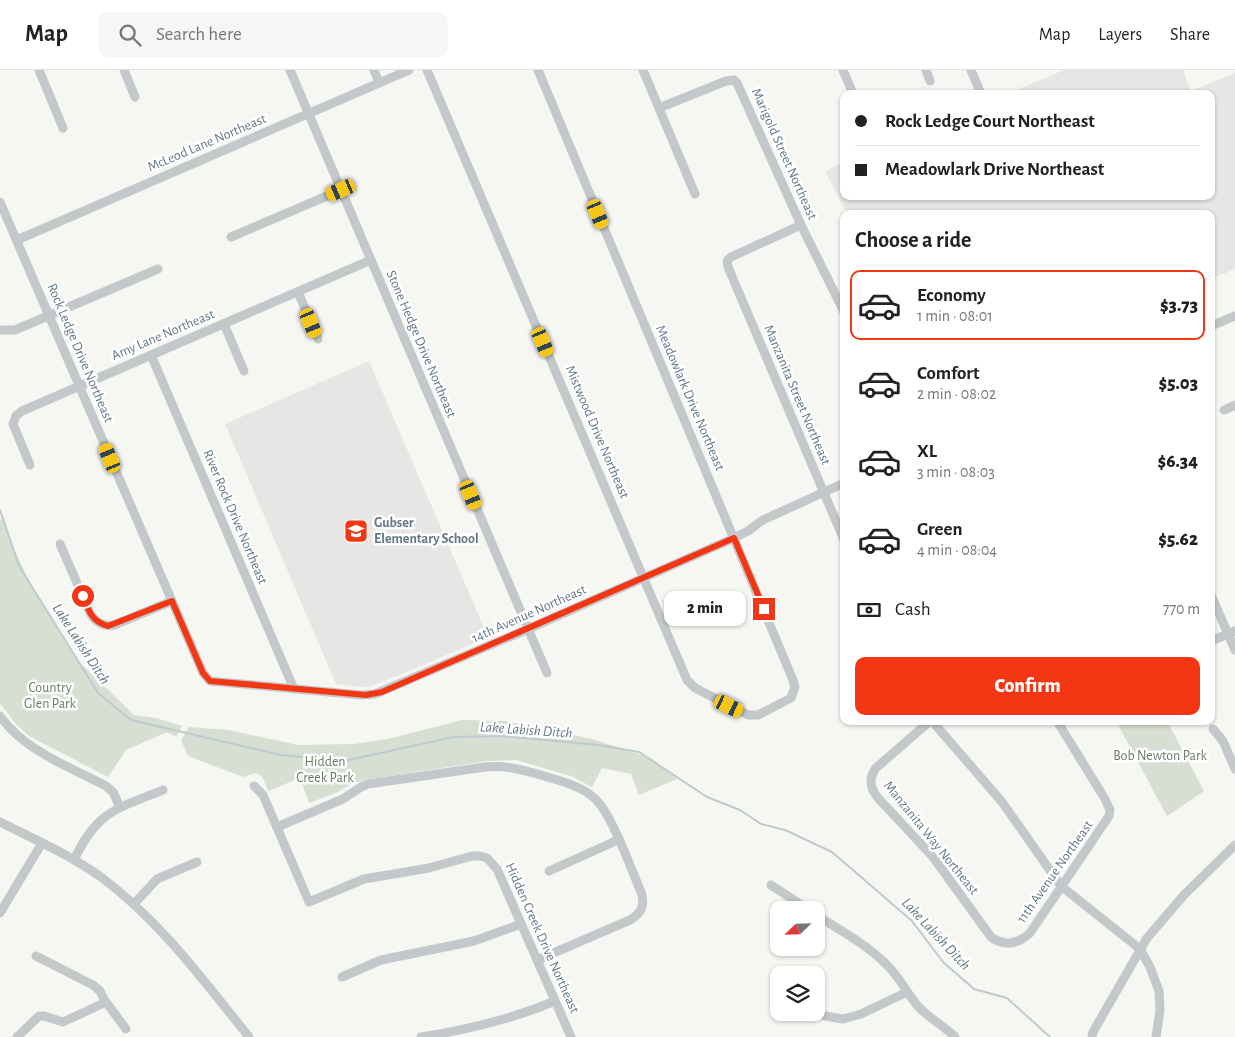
<!DOCTYPE html>
<html lang="en">
<head>
<meta charset="utf-8">
<style>
  :root { --surface:#fff; --page:#f6f6f6; --text:#222; --muted:#767676; --line:#e0e0e0; --accent:#f33715 }
  body { margin:0; font-family:"Alegreya Sans",sans-serif; background:var(--page); color:var(--text); height:100vh; display:flex; flex-direction:column; font-size:19px; white-space:nowrap }
  * { box-sizing:border-box; margin:0 }
  p { font-size:16px; color:var(--muted) }
  .icon { flex:none; width:28px; height:28px; fill:none; stroke:currentColor; stroke-width:2; stroke-linecap:round; stroke-linejoin:round }
  .map { position:relative; flex:1; overflow:hidden }
  .panel { position:absolute; left:840px; top:140px; width:375px; height:515px; display:flex; flex-direction:column; background:var(--surface); border-radius:10px; box-shadow:0 1px 4px #0004 }
  .panel>* { flex:none }
  .guide { position:absolute; left:840px; top:20px; width:375px; height:110px; border-radius:10px; box-shadow:0 1px 4px #0004; display:grid; align-content:center; height:110px; padding:0 15px; background:var(--surface) }
  .needle { width:32px; rotate:247deg }
  .fabs { position:absolute; left:770px; top:831px; display:grid; gap:10px }
  .fabs a { display:grid; place-items:center; width:55px; height:55px; border-radius:10px; background:var(--surface); box-shadow:0 1px 4px #0004; font-size:25px }
  .end { position:absolute; width:22px; height:22px; margin:-11px; border:6px solid #f33715; background:#fff; box-shadow:0 0 0 2px #fff }
  .from { border-radius:50% }
  .bubble { position:absolute; height:35px; border-radius:10px; background:var(--surface); box-shadow:0 1px 4px #0004; font-size:16px; font-weight:800; line-height:35px; text-align:center }
  .car { position:absolute; width:15px; height:30px; margin:-15px -8px; border-radius:6px; box-shadow:0 0 4px 1px #0007; background:linear-gradient(#f5c518 24%,#345 0 40%,#f5c518 0 76%,#345 0 86%,#f5c518 0) }
  .guide b { display:flex; align-items:center; gap:18px; height:48px; font-size:19px }
  .guide b+b { border-top:1px solid var(--line) }
  .guide i { width:12px; height:12px; background:var(--text) }
  ul { padding:0; list-style:none }
  li { display:flex; align-items:center; gap:15px; height:70px; margin:0 10px 8px; padding:0 5px; border:2px solid transparent; border-radius:10px }
  li div { flex:1 }
  li b { display:block; font-size:19px }
  li em { font-style:normal; font-weight:800 }
  li.on { border-color:var(--accent) }
  li>.icon { width:45px; height:45px; stroke-width:1.5 }
  h2 { padding:0 15px; font-size:22px; line-height:60px }
  .pay { display:flex; align-items:center; gap:12px; height:55px; padding:0 15px; font-size:19px }
  .pay p { margin-inline-start:auto }
  .primary-button { display:flex; gap:10px; margin-top:auto; padding:10px 15px }
  .primary-button a { flex:1; height:58px; border-radius:10px; background:var(--accent); color:#fff; font-size:20px; font-weight:800; line-height:58px; text-align:center }
  header { display:flex; align-items:center; gap:30px; box-sizing:border-box; height:70px; padding:0 25px; background:var(--surface); border-bottom:1px solid var(--line) }
  header strong { font-size:24px }
  nav { display:flex; gap:28px; margin-inline-start:auto; font-size:18px }
  .search { width:350px; height:45px; background:var(--page); display:flex; align-items:center; gap:12px; box-sizing:border-box; padding:0 18px; border-radius:10px; color:var(--muted); font-size:19px }
  .map>svg:first-child { display:block }
  .built { fill:#e6e7e5 }
  .green { fill:#d7ded2 }
  .lines { fill:none; stroke-linecap:round; stroke-linejoin:round }
  .stream { stroke:#bdcbcf; stroke-width:2 }
  .minor { stroke:#c3c8cb; stroke-width:9 }
  .route { stroke:#f33715; stroke-width:6 }
  .labels { text-anchor:middle; dominant-baseline:central; stroke-width:5; stroke-linejoin:round; paint-order:stroke }
  .street-label { font-size:14px; fill:#627986; stroke:#fff }
  .poi-label { font-size:14px; font-weight:bold; fill:#627986; stroke:#fff; text-anchor:start }
  .park-label { font-size:14px; fill:#697c61; stroke:#fff }
  .water-label { font-size:15px; font-style:italic; fill:#5e7b83; stroke:#fff }
</style>
</head>
<body>
<header>
<strong>Map</strong>
<div class="search"><svg class="icon" aria-label="search" viewBox="0 0 24 24"><circle cx="10" cy="10" r="6"/><path d="M15 15l6 6"/></svg>Search here</div>
<nav><a>Map</a><a>Layers</a><a>Share</a></nav>
</header>
<div class="map">
<svg width="1235" height="967" viewBox="0 0 1235 967">
  <rect width="100%" height="100%" fill="#f6f6f2"/>
  <g class="built">
    <polygon points="1064,0 1183,0 1191,21 1235,3 1235,199 1211,209 1211,144 847,144 825,101 844,92 844,126 1211,126 1211,24 1008,24"/>
    <polygon points="369,291 488,567 400,605 371,616 362,617 336,614 225,354"/>
  </g>
  <g class="green">
    <polygon points="4,448 11,473 35,523 61,565 79,592 134,645 156,648 182,656 176,667 167,662 126,680 108,707 29,666 15,653 0,633 0,450"/>
    <path d="M462 650 505 651 592 669 651 688 677 709 639 725 631 704 602 698 592 717 571 706 516 690 488 691 364 710 351 714 338 722 309 733 300 708 268 721C264 712 265 706 255 703L243 707 188 686 181 670 189 657 228 660 298 675 354 674 388 669Z"/>
    <polygon points="1116,651 1167,651 1204,721 1167,746"/>
  </g>
  <g class="lines">
    <polyline class="stream" points="0,440 19,496 98,623 131,650 281,685 344,691 453,667 504,666 598,675 639,682 707,727 740,740 761,754 785,760 832,782 912,851 943,892 974,919 1007,928 1050,967"/>
    <g class="minor">
      <polyline points="39,0 63,58"/>
      <polyline points="124,0 135,27"/>
      <polyline points="290,0 547,603"/>
      <polyline points="374,0 379,12"/>
      <polyline points="427,0 687,610 695,618 748,645 758,645 791,628 795,617 793,610 538,0"/>
      <polyline points="643,0 695,124"/>
      <polyline points="843,0 853,24"/>
      <polyline points="926,0 930,11"/>
      <polyline points="971,0 981,24"/>
      <polyline points="659,38 726,11 734,10 737,13 801,155 844,242"/>
      <polyline points="0,132 203,603 210,611 361,625 375,624 528,559 734,468 748,461 763,450 844,413"/>
      <polyline points="801,155 731,187 727,191 728,197 844,470"/>
      <polyline points="231,167 341,120"/>
      <polyline points="17,170 409,0"/>
      <polyline points="298,222 318,269"/>
      <polyline points="224,254 244,301"/>
      <polyline points="1211,256 1235,246"/>
      <polyline points="2,260 15,260 158,199"/>
      <polyline points="151,285 294,619"/>
      <polyline points="1224,340 1235,335"/>
      <polyline points="30,395 13,354 16,346 22,341 371,190"/>
      <path d="M60 474 90 543C96 553 103 557 114 555L172 531"/>
      <polyline points="1211,525 1235,580"/>
      <polyline points="1211,571 1235,561"/>
      <path d="M0 646C25 681 68 696 106 716L113 722 120 737"/>
      <path d="M930 651 876 698C868 709 870 719 879 729L933 787 991 867C1005 877 1018 874 1030 863L1109 746 1110 740 1105 729 1057 651"/>
      <polyline points="932,651 1002,732 1061,816 1140,879 1150,897 1159,921 1160,941 1156,967"/>
      <polyline points="1213,659 1223,671 1235,699"/>
      <polyline points="254,716 263,725 309,832 364,809 429,798 472,786 480,786 487,788 497,799 571,967"/>
      <path d="M0 752C34 769 70 785 101 807 160 851 203 910 249 967"/>
      <path d="M277 757 343 729 361 717 368 714 485 697C506 695 524 700 544 706 561 711 580 716 593 727 611 741 631 799 641 822 645 835 642 843 630 850L537 890"/>
      <path d="M74 790C97 741 116 739 163 720"/>
      <polyline points="549,801 618,770"/>
      <polyline points="771,815 809,840"/>
      <polyline points="134,834 157,809 197,792"/>
      <polyline points="0,843 42,773"/>
      <path d="M816 845C840 860 866 874 886 894 899 906 906 922 917 935 928 948 943 955 955 967"/>
      <polyline points="36,886 93,915 100,921 106,933"/>
      <polyline points="342,907 381,890 474,871 521,854"/>
      <polyline points="825,946 843,949 861,944 907,922"/>
      <polyline points="17,967 39,946 44,946 63,952 106,932 126,959"/>
      <path d="M421 967C467 960 512 949 555 931"/>
      <polyline points="1092,967 1093,962 1147,868 1184,825 1235,775"/>
    </g>
  </g>
  <g class="lines">
    <path class="route" d="M83 526C88 540 92 552 108 556L172 531 203 603 210 611 366 625 382 622 734 468 764 539"/>
  </g>
  <defs>
    <g id="school-square" transform="scale(1.25)"><rect x="-9" y="-9" width="18" height="18" rx="4" fill="#f33715" stroke="#fff"/><path d="M0-5L7-2L0 1L-7-2ZM-4 1L0 2.5L4 1V4Q0 6-4 4Z" fill="#fff"/></g>
  </defs>
  <g fill-rule="evenodd">
    <use href="#school-square" x="356" y="461"/>
  </g>
  <g class="labels">
    <g class="street-label">
      <text transform="translate(207 73) rotate(-23)">McLeod Lane Northeast</text>
      <text transform="translate(784 84) rotate(66)">Marigold Street Northeast</text>
      <text transform="translate(163 265) rotate(-23)">Amy Lane Northeast</text>
      <text transform="translate(421 274) rotate(67)">Stone Hedge Drive Northeast</text>
      <text transform="translate(80 283) rotate(67)">Rock Ledge Drive Northeast</text>
      <text transform="translate(797 325) rotate(67)">Manzanita Street Northeast</text>
      <text transform="translate(690 328) rotate(67)">Meadowlark Drive Northeast</text>
      <text transform="translate(597 362) rotate(67)">Mistwood Drive Northeast</text>
      <text transform="translate(235 447) rotate(67)">River Rock Drive Northeast</text>
      <text transform="translate(529 544) rotate(-24)">14th Avenue Northeast</text>
      <text transform="translate(931 768) rotate(51)">Manzanita Way Northeast</text>
      <text transform="translate(1055 802) rotate(-55)">11th Avenue Northeast</text>
      <text transform="translate(542 868) rotate(66)">Hidden Creek Drive Northeast</text>
    </g>
    <g class="poi-label">
      <text x="374" y="453">Gubser<tspan x="374" dy="16">Elementary School</tspan></text>
    </g>
    <g class="park-label">
      <text x="50" y="618">Country<tspan x="50" dy="16">Glen Park</tspan></text>
      <text x="1160" y="686">Bob Newton Park</text>
      <text x="325" y="692">Hidden<tspan x="325" dy="16">Creek Park</tspan></text>
    </g>
    <g class="water-label">
      <text transform="translate(81 574) rotate(57)">Lake Labish Ditch</text>
      <text transform="translate(526 660) rotate(4)">Lake Labish Ditch</text>
      <text transform="translate(936 864) rotate(47)">Lake Labish Ditch</text>
    </g>
  </g>
</svg>
<div class="fabs">
<a><svg class="needle" viewBox="-14 -14 28 28"><path d="M0-13l5 13h-10z" fill="#e53935"/><path d="M0 13l5-13h-10z" fill="#767676"/></svg></a>
<a><svg class="icon" aria-label="layers" viewBox="0 0 24 24"><path d="M12 4l9 5-9 5-9-5zM3 14l9 5 9-5"/></svg></a>
</div>
<i class="end from" style="left:83px;top:526px"></i>
<i class="end" style="left:764px;top:539px"></i>
<div class="bubble" style="left:664px;top:521px;width:82px">2 min</div>
<i class="car" style="left:341px;top:120px;rotate:247deg"></i>
<i class="car" style="left:598px;top:144px;rotate:157deg"></i>
<i class="car" style="left:311px;top:253px;rotate:157deg"></i>
<i class="car" style="left:543px;top:272px;rotate:157deg"></i>
<i class="car" style="left:110px;top:388px;rotate:337deg"></i>
<i class="car" style="left:471px;top:425px;rotate:157deg"></i>
<i class="car" style="left:729px;top:636px;rotate:116deg"></i>
<div class="guide">
<b><i class="from"></i>Rock Ledge Court Northeast</b>
<b><i></i>Meadowlark Drive Northeast</b>
</div>
<section class="panel">
<h2>Choose a ride</h2>
<ul>
<li class="on"><svg class="icon" aria-label="car" viewBox="0 0 24 24"><path d="M5 17H2v-5l4-1 3-4h7l3 4 3 1v5h-3M9 17h6M6 11h13"/><circle cx="7" cy="17" r="2"/><circle cx="17" cy="17" r="2"/></svg><div><b>Economy</b><p>1 min · 08:01</p></div><em>$3.73</em></li>
<li><svg class="icon" aria-label="car" viewBox="0 0 24 24"><path d="M5 17H2v-5l4-1 3-4h7l3 4 3 1v5h-3M9 17h6M6 11h13"/><circle cx="7" cy="17" r="2"/><circle cx="17" cy="17" r="2"/></svg><div><b>Comfort</b><p>2 min · 08:02</p></div><em>$5.03</em></li>
<li><svg class="icon" aria-label="car" viewBox="0 0 24 24"><path d="M5 17H2v-5l4-1 3-4h7l3 4 3 1v5h-3M9 17h6M6 11h13"/><circle cx="7" cy="17" r="2"/><circle cx="17" cy="17" r="2"/></svg><div><b>XL</b><p>3 min · 08:03</p></div><em>$6.34</em></li>
<li><svg class="icon" aria-label="car" viewBox="0 0 24 24"><path d="M5 17H2v-5l4-1 3-4h7l3 4 3 1v5h-3M9 17h6M6 11h13"/><circle cx="7" cy="17" r="2"/><circle cx="17" cy="17" r="2"/></svg><div><b>Green</b><p>4 min · 08:04</p></div><em>$5.62</em></li>
</ul>
<div class="pay"><svg class="icon" aria-label="cash" viewBox="0 0 24 24"><path d="M3 7h18v10H3z"/><circle cx="12" cy="12" r="2"/></svg>Cash<p>770 m</p></div>
<div class="primary-button"><a>Confirm</a></div>
</section>
</div>
</body>
</html>
